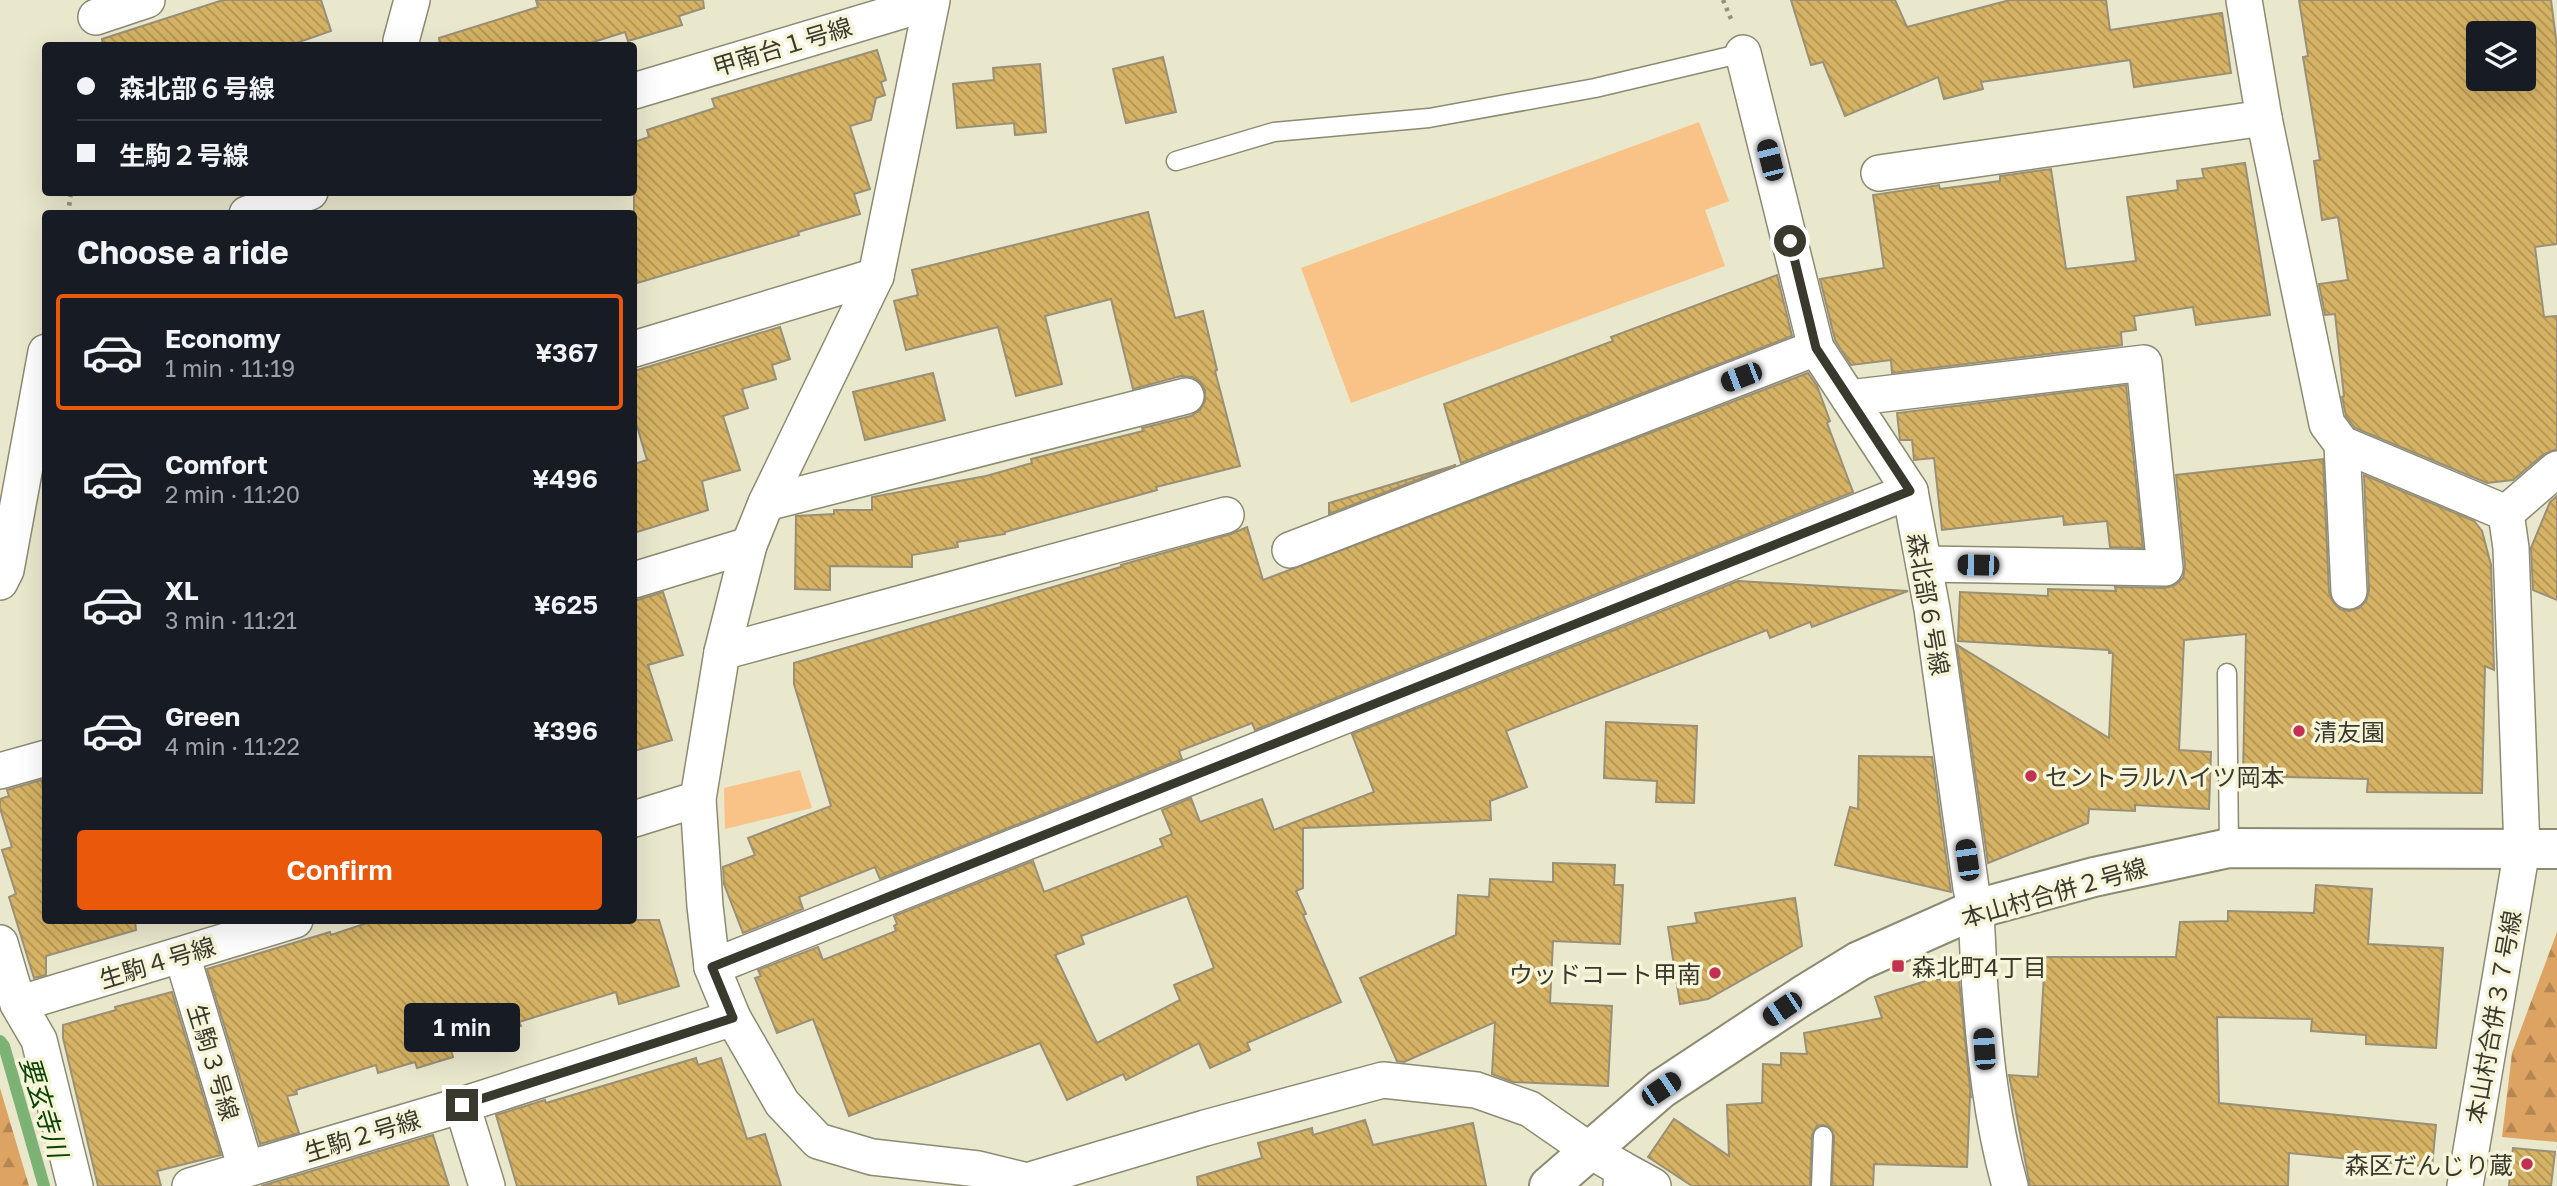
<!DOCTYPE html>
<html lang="en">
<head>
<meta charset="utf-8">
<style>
  :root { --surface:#171b24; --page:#20242c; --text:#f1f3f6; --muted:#9ea1a6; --line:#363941; --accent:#ea580c }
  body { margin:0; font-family:"Golos Text","Noto Sans JP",sans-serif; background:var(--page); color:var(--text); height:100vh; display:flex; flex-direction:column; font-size:26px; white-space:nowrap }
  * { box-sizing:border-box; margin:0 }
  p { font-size:23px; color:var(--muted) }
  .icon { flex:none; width:38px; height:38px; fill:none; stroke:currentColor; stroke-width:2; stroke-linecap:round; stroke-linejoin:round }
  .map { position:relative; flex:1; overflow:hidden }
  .drawer { position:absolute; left:42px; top:210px; width:595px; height:714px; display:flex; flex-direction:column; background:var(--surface); border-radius:7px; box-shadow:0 7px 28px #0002 }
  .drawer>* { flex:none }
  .banner { position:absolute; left:42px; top:42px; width:595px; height:154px; border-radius:7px; box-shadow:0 7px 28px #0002; display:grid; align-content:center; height:154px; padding:0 35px; background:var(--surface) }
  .tools { position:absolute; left:2466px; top:21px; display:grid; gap:14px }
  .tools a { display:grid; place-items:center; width:70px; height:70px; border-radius:7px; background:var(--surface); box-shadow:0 7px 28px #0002; font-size:35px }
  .end { position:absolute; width:32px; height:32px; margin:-16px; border:9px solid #39392e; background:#fff; box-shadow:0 0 0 4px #fff }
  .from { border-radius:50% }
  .bubble { position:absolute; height:49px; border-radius:7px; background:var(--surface); box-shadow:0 7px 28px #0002; font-size:23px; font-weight:600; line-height:49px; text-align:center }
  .car { position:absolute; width:21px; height:42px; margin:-21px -10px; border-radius:9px; box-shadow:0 0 5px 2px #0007; background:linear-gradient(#222 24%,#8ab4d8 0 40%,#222 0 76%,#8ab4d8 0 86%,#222 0) }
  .banner b { display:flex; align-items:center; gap:24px; height:66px; font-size:26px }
  .banner b+b { border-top:2px solid var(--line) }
  .banner i { width:18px; height:18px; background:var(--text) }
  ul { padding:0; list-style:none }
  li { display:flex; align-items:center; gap:21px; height:116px; margin:0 14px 10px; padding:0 21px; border:4px solid transparent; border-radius:7px }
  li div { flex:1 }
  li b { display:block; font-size:26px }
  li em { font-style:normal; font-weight:600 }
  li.on { border-color:var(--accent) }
  li>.icon { width:63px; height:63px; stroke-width:1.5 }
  h2 { padding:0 35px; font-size:32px; line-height:84px }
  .primary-button { display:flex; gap:14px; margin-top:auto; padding:14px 35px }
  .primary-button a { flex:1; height:80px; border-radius:7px; background:var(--accent); color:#fff; font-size:28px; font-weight:600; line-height:80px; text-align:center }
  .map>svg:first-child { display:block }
  .green { fill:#f9c287 }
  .forest { fill:url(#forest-firs) }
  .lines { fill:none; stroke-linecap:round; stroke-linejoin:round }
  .stream { stroke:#7cb374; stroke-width:12 }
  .building { fill:url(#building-back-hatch); stroke:#9a8f77; stroke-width:2; fill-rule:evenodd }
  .service-casing { stroke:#8c8a71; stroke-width:21 }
  .minor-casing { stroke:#8c8a71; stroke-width:38 }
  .tertiary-casing { stroke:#8c8a71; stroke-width:42 }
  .path { stroke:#93927f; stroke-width:4.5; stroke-dasharray:3.5 5; stroke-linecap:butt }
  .service { stroke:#fff; stroke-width:18 }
  .minor { stroke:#fff; stroke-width:35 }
  .tertiary { stroke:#fff; stroke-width:38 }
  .route { stroke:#39392e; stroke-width:9 }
  .poi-dot { fill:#c13151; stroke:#f6f5d9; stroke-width:2.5 }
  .labels { text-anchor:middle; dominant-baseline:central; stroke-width:7; stroke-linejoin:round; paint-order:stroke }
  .street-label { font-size:24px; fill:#39392e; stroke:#f6f5d9 }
  .poi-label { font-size:24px; fill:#39392e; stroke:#f6f5d9; text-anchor:start }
  .water-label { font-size:26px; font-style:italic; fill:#0a4402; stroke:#f6f5d9 }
</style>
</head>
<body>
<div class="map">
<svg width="2557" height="1186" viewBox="0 0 2557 1186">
  <defs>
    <pattern id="forest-firs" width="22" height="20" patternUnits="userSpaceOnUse" patternTransform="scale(1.75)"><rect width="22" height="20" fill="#dda363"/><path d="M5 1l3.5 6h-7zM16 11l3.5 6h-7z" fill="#b48652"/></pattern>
    <pattern id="building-back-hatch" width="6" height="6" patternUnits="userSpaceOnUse" patternTransform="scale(1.75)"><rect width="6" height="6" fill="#d6b364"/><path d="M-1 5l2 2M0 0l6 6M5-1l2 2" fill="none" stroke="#af9353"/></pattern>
  </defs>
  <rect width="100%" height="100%" fill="#e9e7cc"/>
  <g class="green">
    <polygon points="1699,122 1729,201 1705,210 1725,266 1351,403 1301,268"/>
    <polygon points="800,770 812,808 725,829 724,788"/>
  </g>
  <g class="forest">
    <polygon points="2557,932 2557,1142 2502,1137 2512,1053"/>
    <polygon points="0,1088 29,1186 0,1186"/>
  </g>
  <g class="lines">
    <polyline class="stream" points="0,1041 4,1046 44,1186"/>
  </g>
  <g class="building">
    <polygon points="223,0 321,0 331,31 288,46 103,46 102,39"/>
    <polygon points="536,0 703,0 704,8 679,16 682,25 628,41 625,32 581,46 440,46 439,38 538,7"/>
    <polygon points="1791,0 1895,0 1907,27 2010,0 2106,0 2110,30 2222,13 2231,73 2134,87 2130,60 1981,82 1983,89 1944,99 1938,77 1845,116 1823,62 1811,65"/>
    <path d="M2299 0H2551L2557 47V244L2535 247 2544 317 2557 316V449L2544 454 2513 480 2487 483 2355 428 2346 416 2342 397 2344 396 2335 314 2325 315 2319 284 2348 280 2338 217 2322 220 2314 161 2320 160 2303 57 2308 56ZM2478 33H2524V79H2478Z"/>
    <polygon points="877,50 886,80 881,82 885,95 876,98 871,120 850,126 870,189 854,194 860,214 798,232 799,235 634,284 634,142 649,137 647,130 715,108 712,99"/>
    <polygon points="1163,57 1176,112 1126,123 1113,69"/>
    <polygon points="1040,64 1046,132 1015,135 1014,123 957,128 953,84 994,80 993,68"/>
    <polygon points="2245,163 2270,315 2196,325 2193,307 2134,316 2136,330 2121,332 2122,345 1892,373 1891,360 1851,365 1835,340 1820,279 1884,268 1873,195 1939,185 1940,189 2000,181 2000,176 2051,169 2066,269 2136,261 2127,197 2178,190 2177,181 2204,178 2202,169"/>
    <polygon points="1148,212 1175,318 1203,311 1217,370 1215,371 1240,466 1156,487 1157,490 1005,532 1005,534 957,542 958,547 912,555 912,567 830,566 830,590 795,589 796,516 834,514 834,510 872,510 872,497 986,476 1032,463 1031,459 1143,431 1142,428 1191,416 1200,410 1205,401 1205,390 1200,382 1192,377 1181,376 1133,389 1111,299 1045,316 1062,384 1016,396 998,327 906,350 894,301 918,295 912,270"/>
    <polygon points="1777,275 1792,336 1461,463 1444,404 1613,341 1611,337"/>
    <polygon points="780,327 790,359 772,365 776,379 742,389 748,408 723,416 740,470 702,481 708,510 634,533 634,464 647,460 634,416 634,371"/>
    <polygon points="933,373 945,420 865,440 853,392"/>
    <polygon points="1808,373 1817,386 1830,421 1827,423 1853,492 1255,730 1252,723 1179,751 1182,759 880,879 875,867 799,897 803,909 743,933 724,884 723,867 755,855 748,838 831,806 794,684 794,663 1121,567 1121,565 1135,561 1231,534 1247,527 1263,580"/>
    <polygon points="2126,385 2143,548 2110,547 2107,521 2064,525 2063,516 1942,530 1934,458 1914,460 1912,440 1900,440 1897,413"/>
    <polygon points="2323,459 2329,592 2333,602 2340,609 2349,611 2359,608 2366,601 2369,591 2364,475 2474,521 2482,531 2491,565 2494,670 2485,666 2482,793 2367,792 2368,779 2243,776 2246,634 2184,640 2179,750 2211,752 2209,809 2135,805 2135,811 2089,809 2088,823 1988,863 1957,645 2109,738 2113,653 2109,653 2109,650 1958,641 1960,592 2048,596 2048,589 2116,591 2115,587 2165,588 2175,585 2183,578 2185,566 2176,475"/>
    <polygon points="1456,465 1329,514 1329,503"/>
    <polygon points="2557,496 2557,600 2533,590 2531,548 2550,502"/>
    <path d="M1738 581 1908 591 1812 627 1810 622 1770 638 1767 630 1506 731 1527 787 1490 801 1491 820 1303 828V888L1296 891 1306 914 1303 915 1341 1002 1247 1043 1250 1050 1210 1068 1199 1043 1126 1080 1123 1074 1067 1100 1040 1043 849 1116 813 1019 777 1033 755 978 761 976 758 970 818 947 823 960 896 931 894 926 897 924 894 916 1033 861 1044 892 1163 846 1160 839 1172 834 1162 810 1191 798 1200 822 1262 799 1274 830 1374 792 1352 734ZM1187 896 1214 968 1174 985 1180 1000 1097 1043 1055 955 1084 944 1081 936Z"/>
    <polygon points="663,592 683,655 648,665 672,740 634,751 634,601"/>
    <polygon points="1606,722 1697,726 1694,803 1656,802 1657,781 1604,778"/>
    <polygon points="1859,756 1932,757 1951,892 1835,865 1850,807 1858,809"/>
    <polygon points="41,780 46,795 46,920 135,920 136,930 46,956 46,975 34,978 9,897 16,894 2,850 12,847 0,808 0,799 9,796 7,790"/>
    <polygon points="1553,863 1615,865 1614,885 1623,885 1620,944 1553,941 1550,1003 1612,1006 1608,1086 1513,1082 1492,1074 1495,1022 1404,1062 1397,1061 1360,978 1456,935 1458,895 1489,897 1490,879 1553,882"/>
    <polygon points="2316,885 2372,889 2368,944 2443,948 2436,1048 2366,1044 2366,1035 2311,1031 2312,1019 2217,1017 2219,1103 2436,1125 2432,1167 2289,1153 2288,1186 2030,1186 2009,1075 2038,1077 2045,957 2176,957 2180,922 2228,921 2228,911 2314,913"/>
    <polygon points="1795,898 1802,946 1708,999 1680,1004 1668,927 1697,923 1695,913"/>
    <polygon points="376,920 659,920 679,986 619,1004 616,992 519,1022 521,1026 450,1047 453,1057 417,1068 415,1062 378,1073 376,1065 296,1090 297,1094 287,1096 299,1133 260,1144 207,969 330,932 331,935"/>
    <polygon points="1932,979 1959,980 1971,1098 1970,1096 1967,1167 1874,1164 1873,1186 1832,1186 1834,1136 1830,1127 1823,1125 1817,1126 1812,1135 1810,1186 1692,1186 1648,1157 1674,1119 1729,1156 1727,1105 1762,1103 1763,1064 1781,1065 1781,1053 1807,1054 1804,1033 1882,1018 1875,997"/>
    <polygon points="172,992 221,1155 157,1171 161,1186 98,1186 63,1038 63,1025 116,1010 115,1007"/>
    <polygon points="696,1058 698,1065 721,1058 747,1139 765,1134 781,1186 517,1186 496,1115 545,1100 546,1103"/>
    <polygon points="1365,1120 1373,1145 1473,1123 1486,1186 1198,1186 1197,1177 1262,1158 1258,1143 1312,1128 1313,1135"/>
    <polygon points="433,1135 449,1186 261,1186"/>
    <polygon points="2513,1148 2555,1152 2551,1186 2509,1186"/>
  </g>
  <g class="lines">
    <g class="service-casing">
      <g id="service">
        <polyline points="1176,161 1274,132 1429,118 1595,88 1743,53"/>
        <polyline points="2227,673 2229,848"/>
        <polyline points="1821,1186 1823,1136"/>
      </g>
    </g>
    <g class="minor-casing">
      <g id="minor">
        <polyline points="932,0 876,276 766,503 749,545 722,652 698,799 705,906 712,967 733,1018 782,1103 818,1141 872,1157 978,1169 1027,1181 1205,1128 1383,1080 1476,1090 1530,1109 1589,1150 1622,1169 1621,1186"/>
        <polyline points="2244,0 2264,118 2327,424 2342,444 2506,513"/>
        <polyline points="96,17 147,0"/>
        <polyline points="402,46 401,41 412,0"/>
        <path d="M1743 53 1816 348 1910 491 1932 609 1971 888C1979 920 1977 956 1980 989 1985 1056 1992 1121 2010 1186"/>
        <polyline points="634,91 931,2"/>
        <polyline points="1879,173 2264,118"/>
        <polyline points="247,214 310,192"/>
        <polyline points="634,349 876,276"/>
        <polyline points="1849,398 2144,363 2165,568 1924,564"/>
        <polyline points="2342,444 2349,591"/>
        <polyline points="766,503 1186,396"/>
        <polyline points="2506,513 2557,469"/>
        <polyline points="1290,550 1816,348"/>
        <polyline points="634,580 749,545"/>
        <polyline points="0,582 6,570 46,352"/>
        <polyline points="722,652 1226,515"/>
        <polyline points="0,771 46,758"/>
        <polyline points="634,819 698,799"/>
        <polyline points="0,943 18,1004 39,1040 75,1186"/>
        <polyline points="182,955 246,1169"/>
        <polyline points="712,967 1910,491"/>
        <polyline points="18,1004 295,920"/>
        <polyline points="462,1105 487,1186"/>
        <polyline points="1622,1169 1653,1186"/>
        <polyline points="190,1186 462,1105 733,1018"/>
        <polyline points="2465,1186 2522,849 2511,548 2506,513"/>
      </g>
    </g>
    <g class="tertiary-casing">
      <polyline id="tertiary" points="1549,1186 1661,1089 1802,996 1859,961 1976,909 2094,877 2229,848 2557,849"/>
    </g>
    <g class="path">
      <polyline points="1723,0 1731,19"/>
      <polyline points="68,214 71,192"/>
    </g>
    <use href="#service" class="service"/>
    <use href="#minor" class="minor"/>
    <use href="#tertiary" class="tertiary"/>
  </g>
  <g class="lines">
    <polyline class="route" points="462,1105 733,1018 712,967 1910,491 1816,348 1790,241"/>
  </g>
  <g class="poi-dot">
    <circle cx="2299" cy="731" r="7"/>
    <circle cx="2031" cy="776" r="7"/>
    <rect x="1891" y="959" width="14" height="14" rx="3.5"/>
    <circle cx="1715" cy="973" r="7"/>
    <circle cx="2527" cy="1164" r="7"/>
  </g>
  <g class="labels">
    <g class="street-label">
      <text transform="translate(782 46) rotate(-17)">甲南台１号線</text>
      <text transform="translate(1929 604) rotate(80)">森北部６号線</text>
      <text transform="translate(2054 892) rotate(-16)">本山村合併２号線</text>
      <text transform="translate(157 962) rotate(-17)">生駒４号線</text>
      <text transform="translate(2493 1017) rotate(-80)">本山村合併３７号線</text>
      <text transform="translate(214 1062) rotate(73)">生駒３号線</text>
      <text transform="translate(362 1135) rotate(-17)">生駒２号線</text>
    </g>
    <g class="poi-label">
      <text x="2313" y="731">清友園</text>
      <text x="2045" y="776">セントラルハイツ岡本</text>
      <text x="1912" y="966">森北町4丁目</text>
      <text x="1701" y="973" text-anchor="end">ウッドコート甲南</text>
      <text x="2513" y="1164" text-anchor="end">森区だんじり蔵</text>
    </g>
    <g class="water-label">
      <text transform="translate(44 1107) rotate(73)">要玄寺川</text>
    </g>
  </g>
</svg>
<div class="tools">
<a><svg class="icon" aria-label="layers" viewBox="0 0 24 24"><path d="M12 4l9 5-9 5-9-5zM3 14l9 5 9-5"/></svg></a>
</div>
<i class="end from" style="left:1790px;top:241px"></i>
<i class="end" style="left:462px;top:1105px"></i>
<div class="bubble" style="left:404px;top:1003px;width:116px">1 min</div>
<i class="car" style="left:1770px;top:160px;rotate:346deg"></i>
<i class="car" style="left:1741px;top:377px;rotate:249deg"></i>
<i class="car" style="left:1978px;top:565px;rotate:271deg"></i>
<i class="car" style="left:1967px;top:860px;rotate:352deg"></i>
<i class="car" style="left:1782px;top:1009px;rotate:236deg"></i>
<i class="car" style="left:1984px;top:1049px;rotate:356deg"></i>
<i class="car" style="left:1661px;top:1089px;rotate:56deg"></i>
<div class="banner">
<b><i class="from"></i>森北部６号線</b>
<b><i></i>生駒２号線</b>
</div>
<section class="drawer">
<h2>Choose a ride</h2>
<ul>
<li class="on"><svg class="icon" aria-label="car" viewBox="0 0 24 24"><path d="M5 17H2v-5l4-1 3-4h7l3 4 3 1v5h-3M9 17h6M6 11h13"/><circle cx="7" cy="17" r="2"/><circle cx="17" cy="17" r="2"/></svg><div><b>Economy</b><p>1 min · 11:19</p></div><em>¥367</em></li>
<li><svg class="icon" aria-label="car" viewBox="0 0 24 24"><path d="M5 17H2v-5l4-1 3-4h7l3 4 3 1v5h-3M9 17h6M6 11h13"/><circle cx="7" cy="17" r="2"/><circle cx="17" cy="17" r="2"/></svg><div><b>Comfort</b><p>2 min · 11:20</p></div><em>¥496</em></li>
<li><svg class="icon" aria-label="car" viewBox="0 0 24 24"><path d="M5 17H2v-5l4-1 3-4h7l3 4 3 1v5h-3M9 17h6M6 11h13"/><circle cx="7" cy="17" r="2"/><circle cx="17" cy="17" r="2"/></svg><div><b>XL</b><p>3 min · 11:21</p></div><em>¥625</em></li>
<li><svg class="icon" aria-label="car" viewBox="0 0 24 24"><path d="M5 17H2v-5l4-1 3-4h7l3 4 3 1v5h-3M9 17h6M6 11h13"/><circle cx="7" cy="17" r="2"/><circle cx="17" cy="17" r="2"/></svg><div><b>Green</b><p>4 min · 11:22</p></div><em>¥396</em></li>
</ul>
<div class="primary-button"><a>Confirm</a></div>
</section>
</div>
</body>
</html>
